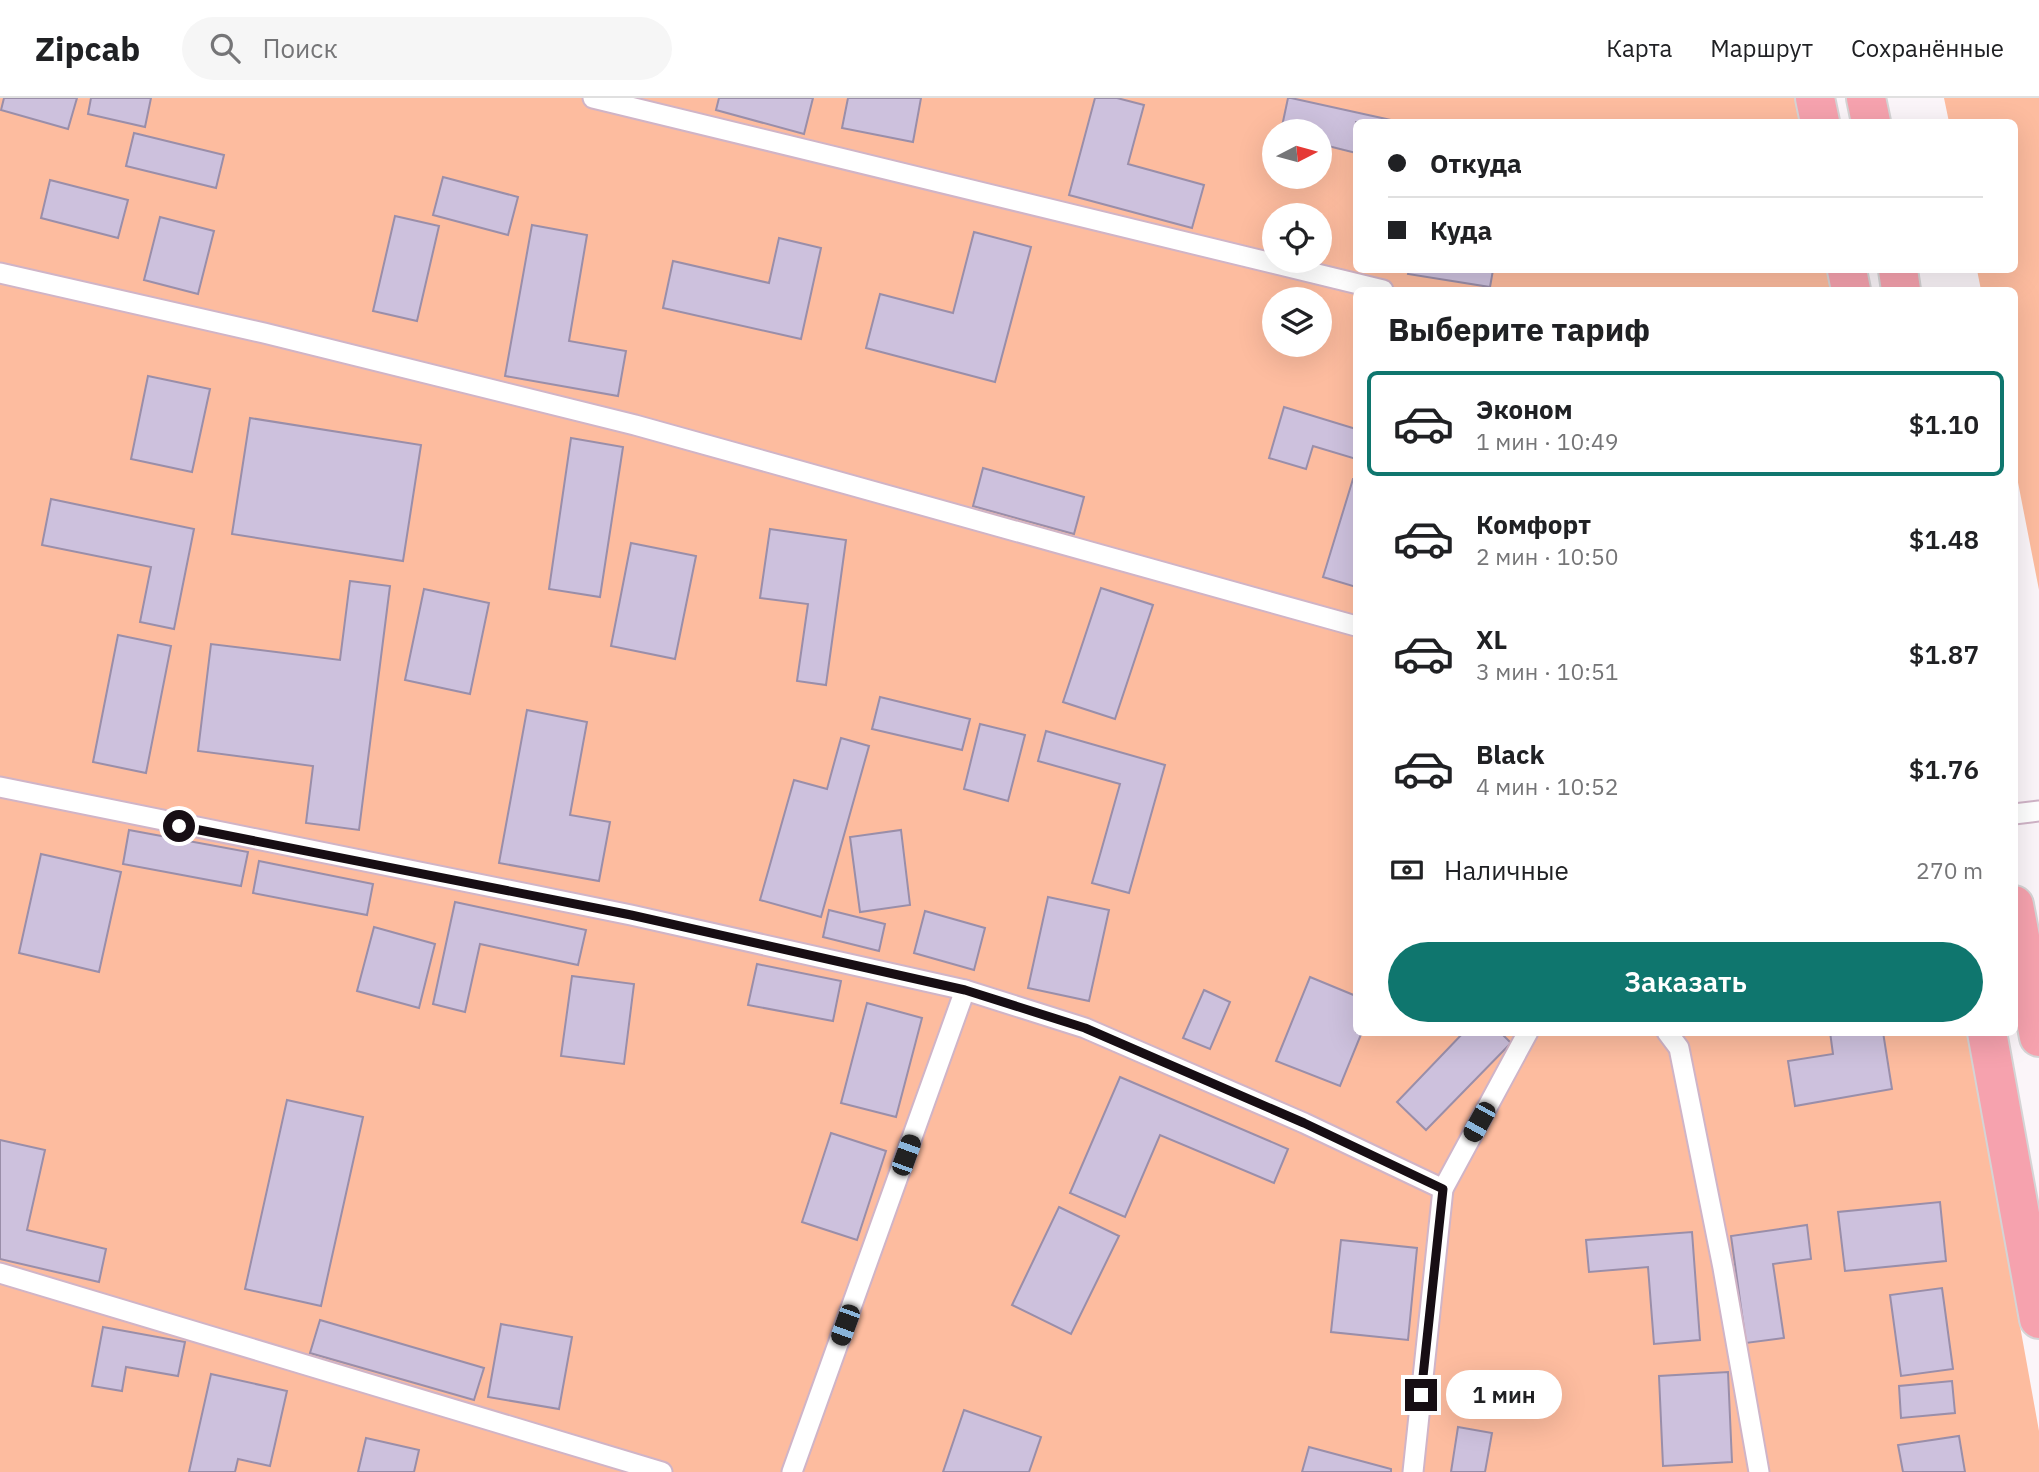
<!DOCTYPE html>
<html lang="ru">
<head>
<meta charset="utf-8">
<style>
  :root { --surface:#fff; --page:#f6f6f6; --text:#202124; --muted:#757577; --line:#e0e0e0; --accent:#0f766e }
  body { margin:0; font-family:"IBM Plex Sans",sans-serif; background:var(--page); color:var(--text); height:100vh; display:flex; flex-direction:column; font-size:26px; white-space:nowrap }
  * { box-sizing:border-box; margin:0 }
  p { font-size:23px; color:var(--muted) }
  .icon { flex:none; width:38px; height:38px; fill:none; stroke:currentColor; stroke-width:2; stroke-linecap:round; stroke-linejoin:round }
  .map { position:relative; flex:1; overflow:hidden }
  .panel { position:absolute; left:1353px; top:189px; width:665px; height:749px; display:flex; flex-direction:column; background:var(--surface); border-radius:10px; box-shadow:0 7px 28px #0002 }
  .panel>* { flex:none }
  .guide { position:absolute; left:1353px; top:21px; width:665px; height:154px; border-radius:10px; box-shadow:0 7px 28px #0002; display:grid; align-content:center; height:154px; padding:0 35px; background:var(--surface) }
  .needle { width:46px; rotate:84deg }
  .buttons { position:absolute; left:1262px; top:21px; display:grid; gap:14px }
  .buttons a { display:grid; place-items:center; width:70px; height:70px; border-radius:50%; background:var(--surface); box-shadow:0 7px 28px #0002; font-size:35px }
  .end { position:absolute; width:32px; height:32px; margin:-16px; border:9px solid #170e14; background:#fff; box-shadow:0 0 0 4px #fff }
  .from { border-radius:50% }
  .bubble { position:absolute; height:49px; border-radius:24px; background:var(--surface); box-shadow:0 7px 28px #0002; font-size:23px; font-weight:600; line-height:49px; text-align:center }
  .car { position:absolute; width:21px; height:42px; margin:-21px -10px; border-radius:9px; box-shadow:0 0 5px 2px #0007; background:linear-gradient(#222 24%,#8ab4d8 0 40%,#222 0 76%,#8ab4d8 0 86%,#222 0) }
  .guide b { display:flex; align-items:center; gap:24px; height:66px; font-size:26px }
  .guide b+b { border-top:2px solid var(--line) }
  .guide i { width:18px; height:18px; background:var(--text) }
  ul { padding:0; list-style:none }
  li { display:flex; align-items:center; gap:21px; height:105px; margin:0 14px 10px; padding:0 21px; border:4px solid transparent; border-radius:10px }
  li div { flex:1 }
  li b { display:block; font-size:26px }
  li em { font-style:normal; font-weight:600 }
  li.selected { border-color:var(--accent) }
  li>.icon { width:63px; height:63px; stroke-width:1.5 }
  h2 { padding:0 35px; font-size:32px; line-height:84px }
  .pay { display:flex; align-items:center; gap:18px; height:77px; padding:0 35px; font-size:26px }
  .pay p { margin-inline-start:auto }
  .cta { display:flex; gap:14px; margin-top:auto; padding:14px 35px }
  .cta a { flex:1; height:80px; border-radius:42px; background:var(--accent); color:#fff; font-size:28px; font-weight:600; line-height:80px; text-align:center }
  header { display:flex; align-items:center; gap:42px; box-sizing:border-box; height:98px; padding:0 35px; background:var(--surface); border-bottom:2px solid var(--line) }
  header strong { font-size:33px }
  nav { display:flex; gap:38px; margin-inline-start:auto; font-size:24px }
  .search { width:490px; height:63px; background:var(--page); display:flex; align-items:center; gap:18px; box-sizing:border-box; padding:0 24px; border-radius:38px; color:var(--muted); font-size:26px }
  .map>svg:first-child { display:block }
  .green { fill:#fdbc9f; fill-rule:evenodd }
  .building { fill:#cdc1dd; stroke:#9a8ea9; stroke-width:2 }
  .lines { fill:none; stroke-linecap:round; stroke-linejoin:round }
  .service-casing { stroke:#d0b4c7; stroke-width:23 }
  .trunk-casing { stroke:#d5d4d5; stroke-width:42 }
  .service { stroke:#fff; stroke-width:19 }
  .trunk { stroke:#f6a2ae; stroke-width:38 }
  .route { stroke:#170e14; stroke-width:9 }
</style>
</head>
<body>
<header>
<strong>Zipcab</strong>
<div class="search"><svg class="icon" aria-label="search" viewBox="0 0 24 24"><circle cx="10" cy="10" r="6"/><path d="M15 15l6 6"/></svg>Поиск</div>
<nav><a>Карта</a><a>Маршрут</a><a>Сохранённые</a></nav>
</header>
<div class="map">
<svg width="2039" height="1374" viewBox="0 0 2039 1374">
  <rect width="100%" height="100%" fill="#fbf5f9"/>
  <g class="green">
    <path d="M0 0H1806L1810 24H1356V172H1838L1841 192H1356V934L1967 935 2039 1333V1374H0ZM1274 33H1320V79H1274ZM1274 117H1320V163H1274ZM1274 201H1320V247H1274Z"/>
    <polygon points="1944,0 2039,0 2039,492 2014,364 2014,192 1981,192 1977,172 2014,172 2014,24 1949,24"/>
  </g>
  <g class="building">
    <polygon points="4,0 77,0 68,31 1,12"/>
    <polygon points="91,0 151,0 145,29 88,16"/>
    <polygon points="719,0 813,0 804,36 716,12"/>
    <polygon points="848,0 921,0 913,44 842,30"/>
    <polygon points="1095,0 1117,0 1144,7 1128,66 1204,87 1192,130 1069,97"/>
    <polygon points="1288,0 1291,0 1400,24 1356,24 1356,55 1320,46 1320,33 1281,33"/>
    <polygon points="134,35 224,57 216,90 126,68"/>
    <polygon points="443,79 518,99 508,137 433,117"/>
    <polygon points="50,82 128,102 118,140 41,120"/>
    <polygon points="395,118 439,128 417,223 373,213"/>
    <polygon points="160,119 214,133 198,196 144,182"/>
    <polygon points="532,127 587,137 569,243 626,253 618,298 505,278"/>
    <polygon points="974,134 1031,149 995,284 866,250 880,196 953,215"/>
    <polygon points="779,140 821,150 801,241 663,210 673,163 769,185"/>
    <polygon points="1409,172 1493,172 1490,189 1408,176"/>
    <polygon points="148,278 210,291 192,374 131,361"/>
    <polygon points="1284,309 1356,331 1356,361 1313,348 1306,371 1269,360"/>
    <polygon points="250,320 421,347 403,463 232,436"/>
    <polygon points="571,340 623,349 600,499 549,491"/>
    <polygon points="983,370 1084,399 1074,436 973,408"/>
    <polygon points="1353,381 1356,381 1356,489 1323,479"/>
    <polygon points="51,401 194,431 174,531 140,524 151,469 42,447"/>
    <polygon points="770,431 846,442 826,587 797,583 808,506 760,500"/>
    <polygon points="631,445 696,458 675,561 611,548"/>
    <polygon points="350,483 390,488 359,732 306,725 313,668 198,653 211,546 340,562"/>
    <polygon points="1101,490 1153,507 1115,621 1063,604"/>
    <polygon points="424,491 489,505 470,596 405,582"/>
    <polygon points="118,537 171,548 146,675 93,664"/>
    <polygon points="880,599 970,621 962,652 872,631"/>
    <polygon points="527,612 587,624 570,717 610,724 599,783 499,765"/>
    <polygon points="980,626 1025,637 1008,703 964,691"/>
    <polygon points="1046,633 1165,667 1129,795 1092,785 1120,686 1038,663"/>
    <polygon points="841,640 869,648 821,819 760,802 794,682 827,691"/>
    <polygon points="129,732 248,754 241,788 123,766"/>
    <polygon points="901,732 910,807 860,814 850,739"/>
    <polygon points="41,756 121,774 99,874 19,855"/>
    <polygon points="259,763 373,786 367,817 253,795"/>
    <polygon points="1048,799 1109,812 1089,903 1028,890"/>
    <polygon points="455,804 586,832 578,867 480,846 465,914 433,906"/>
    <polygon points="829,812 885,826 879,853 823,839"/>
    <polygon points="925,813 985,830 974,872 914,855"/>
    <polygon points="374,829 435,846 419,910 357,893"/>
    <polygon points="757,866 841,883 833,923 748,907"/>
    <polygon points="572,878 634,886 624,966 561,958"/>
    <polygon points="1310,879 1356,898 1356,934 1362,934 1340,988 1276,963"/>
    <polygon points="1204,892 1230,904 1210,951 1183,940"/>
    <polygon points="867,905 922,920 896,1019 841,1005"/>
    <polygon points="1464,934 1500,934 1511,945 1426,1032 1397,1004"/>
    <polygon points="1830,934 1883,934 1892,991 1795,1008 1788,963 1833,956"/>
    <polygon points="1120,979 1288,1051 1274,1085 1160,1037 1125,1119 1070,1095"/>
    <polygon points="287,1002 363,1019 321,1208 245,1191"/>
    <polygon points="831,1035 886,1053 857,1142 802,1124"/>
    <polygon points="0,1042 45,1052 27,1132 106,1151 99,1184 0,1161"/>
    <polygon points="1940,1104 1946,1163 1845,1173 1838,1114"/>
    <polygon points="1059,1109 1119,1138 1071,1236 1012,1207"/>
    <polygon points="1807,1127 1811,1161 1773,1166 1784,1240 1746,1245 1731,1138"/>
    <polygon points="1692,1134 1700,1242 1654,1246 1648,1169 1589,1174 1586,1142"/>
    <polygon points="1341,1142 1417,1150 1408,1242 1331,1234"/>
    <polygon points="1942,1190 1953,1271 1901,1278 1890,1197"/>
    <polygon points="320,1222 484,1270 474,1302 310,1255"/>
    <polygon points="501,1226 572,1239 559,1311 488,1299"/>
    <polygon points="103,1229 185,1244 178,1278 126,1269 122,1293 92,1288"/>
    <polygon points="1728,1274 1732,1364 1663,1368 1659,1278"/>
    <polygon points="211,1276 287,1293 270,1368 238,1361 235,1374 189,1374"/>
    <polygon points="1952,1283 1955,1315 1901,1320 1899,1288"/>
    <polygon points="964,1312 1041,1339 1029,1374 943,1374"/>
    <polygon points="1458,1329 1492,1335 1485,1374 1451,1374"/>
    <polygon points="1959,1338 1965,1374 1903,1374 1898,1347"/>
    <polygon points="366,1340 419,1352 414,1374 358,1374"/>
    <polygon points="1309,1349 1391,1371 1391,1374 1302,1374"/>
  </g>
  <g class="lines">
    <g class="service-casing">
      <g id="service">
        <polyline points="593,0 1383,192"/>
        <polyline points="0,175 264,235 635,327 1356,528"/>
        <polyline points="0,689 631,817 965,892 1085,930 1304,1025 1443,1091 1528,934"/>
        <polyline points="2014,716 2039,713"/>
        <polyline points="1667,934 1679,950 1723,1170 1759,1374"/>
        <polyline points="0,1175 662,1374"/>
        <polyline points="792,1374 965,892"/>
        <polyline points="1413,1374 1443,1091"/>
      </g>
    </g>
    <g class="trunk-casing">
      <g id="trunk">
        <polyline points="1815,0 1820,24"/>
        <polyline points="1866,0 1871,24"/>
        <polyline points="1847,172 1851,192"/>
        <polyline points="1898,172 1901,192"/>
        <polyline points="2014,807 2039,939"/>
        <polyline points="1987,934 2039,1221"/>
      </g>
    </g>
    <use href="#service" class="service"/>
    <use href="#trunk" class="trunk"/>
  </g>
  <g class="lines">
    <polyline class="route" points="179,728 631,817 965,892 1085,930 1304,1025 1443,1091 1421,1297"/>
  </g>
</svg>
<div class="buttons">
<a><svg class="needle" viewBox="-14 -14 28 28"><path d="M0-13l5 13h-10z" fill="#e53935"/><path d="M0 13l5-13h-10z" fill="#757577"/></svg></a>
<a><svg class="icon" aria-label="locate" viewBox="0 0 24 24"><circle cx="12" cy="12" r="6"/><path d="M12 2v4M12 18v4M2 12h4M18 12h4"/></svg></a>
<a><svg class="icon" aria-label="layers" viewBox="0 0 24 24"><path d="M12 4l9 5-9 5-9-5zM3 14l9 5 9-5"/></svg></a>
</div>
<i class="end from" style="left:179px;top:728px"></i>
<i class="end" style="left:1421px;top:1297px"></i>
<div class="bubble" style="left:1446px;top:1272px;width:116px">1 мин</div>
<i class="car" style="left:1479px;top:1024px;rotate:209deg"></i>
<i class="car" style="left:906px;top:1057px;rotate:20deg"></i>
<i class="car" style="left:845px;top:1227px;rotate:200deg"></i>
<div class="guide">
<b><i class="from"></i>Откуда</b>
<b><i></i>Куда</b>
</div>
<section class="panel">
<h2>Выберите тариф</h2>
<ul>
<li class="selected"><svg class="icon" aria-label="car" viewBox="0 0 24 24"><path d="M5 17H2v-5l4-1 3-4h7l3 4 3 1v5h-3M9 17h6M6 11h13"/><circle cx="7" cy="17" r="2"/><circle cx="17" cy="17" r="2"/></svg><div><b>Эконом</b><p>1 мин · 10:49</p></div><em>$1.10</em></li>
<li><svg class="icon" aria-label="car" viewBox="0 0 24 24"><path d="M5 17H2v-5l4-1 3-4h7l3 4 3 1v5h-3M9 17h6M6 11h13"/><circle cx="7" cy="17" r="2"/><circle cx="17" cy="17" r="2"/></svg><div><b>Комфорт</b><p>2 мин · 10:50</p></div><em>$1.48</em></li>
<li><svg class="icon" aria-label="car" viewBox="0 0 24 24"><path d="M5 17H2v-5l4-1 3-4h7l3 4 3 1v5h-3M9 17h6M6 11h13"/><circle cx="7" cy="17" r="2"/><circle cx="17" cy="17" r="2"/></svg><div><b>XL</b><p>3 мин · 10:51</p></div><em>$1.87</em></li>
<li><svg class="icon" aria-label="car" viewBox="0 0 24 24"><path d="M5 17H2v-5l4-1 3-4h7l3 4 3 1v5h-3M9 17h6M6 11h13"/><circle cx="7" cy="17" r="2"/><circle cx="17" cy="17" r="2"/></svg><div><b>Black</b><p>4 мин · 10:52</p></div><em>$1.76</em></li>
</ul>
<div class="pay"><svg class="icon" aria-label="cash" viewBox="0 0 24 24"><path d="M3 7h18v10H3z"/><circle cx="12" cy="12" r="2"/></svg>Наличные<p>270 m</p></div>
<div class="cta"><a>Заказать</a></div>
</section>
</div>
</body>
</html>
